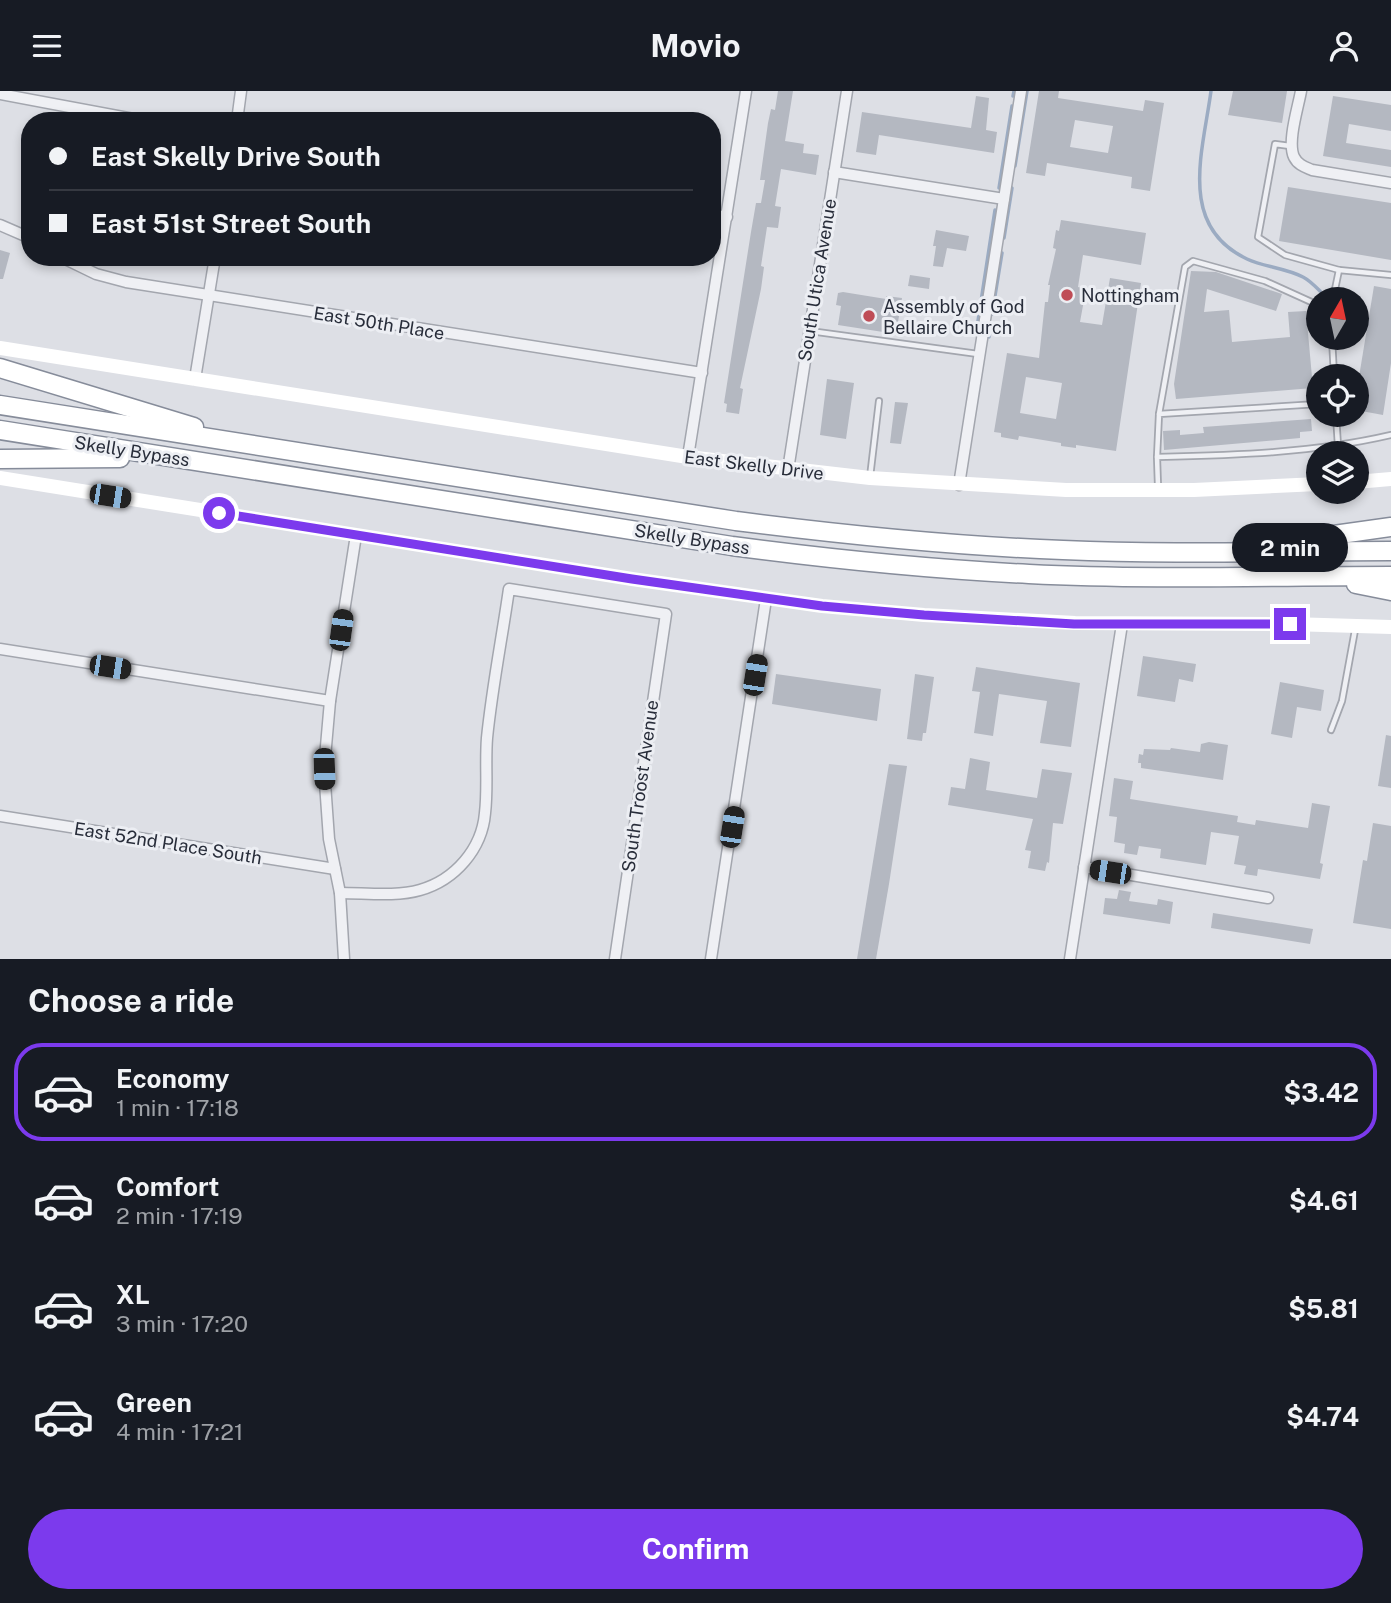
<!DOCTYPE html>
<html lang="en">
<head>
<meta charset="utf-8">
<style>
  :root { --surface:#171b24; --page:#20242c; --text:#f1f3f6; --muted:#9ea1a6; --line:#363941; --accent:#7c3aed }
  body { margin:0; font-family:"Public Sans",sans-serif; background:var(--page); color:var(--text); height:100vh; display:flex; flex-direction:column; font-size:26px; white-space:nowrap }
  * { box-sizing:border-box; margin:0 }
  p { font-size:23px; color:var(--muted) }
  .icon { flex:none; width:38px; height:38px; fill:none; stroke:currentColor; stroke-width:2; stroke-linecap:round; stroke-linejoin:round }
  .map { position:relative; height:868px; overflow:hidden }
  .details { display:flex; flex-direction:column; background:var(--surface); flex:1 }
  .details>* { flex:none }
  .guide { position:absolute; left:21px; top:21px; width:700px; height:154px; border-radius:28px; box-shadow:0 4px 10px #0003; display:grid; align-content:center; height:154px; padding:0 28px; background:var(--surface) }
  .needle { width:46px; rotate:9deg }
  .tools { position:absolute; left:1306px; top:196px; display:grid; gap:14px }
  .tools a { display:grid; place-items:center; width:63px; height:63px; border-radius:50%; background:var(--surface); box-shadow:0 4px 10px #0003; font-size:35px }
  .end { position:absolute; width:32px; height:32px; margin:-16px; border:9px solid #7c3aed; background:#fff; box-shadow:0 0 0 4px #fff }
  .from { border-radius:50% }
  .bubble { position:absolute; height:49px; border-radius:24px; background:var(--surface); box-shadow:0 4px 10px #0003; font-size:23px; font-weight:700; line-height:49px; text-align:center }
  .car { position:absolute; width:21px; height:42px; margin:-21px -10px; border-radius:9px; box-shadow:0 0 5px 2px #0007; background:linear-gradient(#222 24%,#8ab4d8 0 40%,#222 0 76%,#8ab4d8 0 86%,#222 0) }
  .guide b { display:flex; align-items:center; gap:24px; height:66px; font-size:26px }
  .guide b+b { border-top:2px solid var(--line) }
  .guide i { width:18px; height:18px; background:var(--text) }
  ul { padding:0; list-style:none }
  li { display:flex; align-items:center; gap:21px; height:98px; margin:0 14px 10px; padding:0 14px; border:4px solid transparent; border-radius:28px }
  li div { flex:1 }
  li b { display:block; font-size:26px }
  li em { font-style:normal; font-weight:700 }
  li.selected { border-color:var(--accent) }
  li>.icon { width:63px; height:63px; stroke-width:1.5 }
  h2 { padding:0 28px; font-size:32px; line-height:84px }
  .cta { display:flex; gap:14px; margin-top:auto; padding:14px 28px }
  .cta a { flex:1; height:80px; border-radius:42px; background:var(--accent); color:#fff; font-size:28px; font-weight:700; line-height:80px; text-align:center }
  header { display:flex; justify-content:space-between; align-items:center; height:91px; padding:0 28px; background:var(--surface); font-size:32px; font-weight:700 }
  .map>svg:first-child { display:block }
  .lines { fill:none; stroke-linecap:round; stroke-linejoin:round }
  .stream { stroke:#9babc2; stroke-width:3.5 }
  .building { fill:#b4b8c1; fill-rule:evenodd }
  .service-casing { stroke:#a3a6ae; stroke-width:8 }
  .minor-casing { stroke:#a3a6ae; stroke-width:13 }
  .motorway-casing { stroke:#868c9a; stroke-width:21 }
  .service { stroke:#eff0f4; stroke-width:4.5 }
  .minor { stroke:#eff0f4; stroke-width:10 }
  .secondary { stroke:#fff; stroke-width:14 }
  .motorway { stroke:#fff; stroke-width:18 }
  .route { stroke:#7c3aed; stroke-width:9 }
  .poi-dot { fill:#bf4c56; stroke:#eceef3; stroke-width:2.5 }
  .labels { text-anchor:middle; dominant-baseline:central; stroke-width:6; stroke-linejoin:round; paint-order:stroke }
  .street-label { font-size:18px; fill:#282d3a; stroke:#eceef3 }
  .poi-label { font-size:18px; fill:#282d3a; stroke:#eceef3; text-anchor:start }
</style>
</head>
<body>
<header><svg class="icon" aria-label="menu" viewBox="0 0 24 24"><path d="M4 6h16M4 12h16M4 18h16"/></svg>Movio<svg class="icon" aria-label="person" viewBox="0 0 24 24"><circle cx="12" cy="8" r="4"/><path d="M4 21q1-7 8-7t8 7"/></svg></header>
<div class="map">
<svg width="1391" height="868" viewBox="0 0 1391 868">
  <rect width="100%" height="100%" fill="#dddfe5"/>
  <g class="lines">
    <g class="stream">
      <path d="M1211 0C1203 60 1177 135 1247 168 1264 176 1286 177 1303 186 1309 189 1315 195 1320 200"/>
      <polyline points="1013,5 1014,0"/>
      <polyline points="1015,75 1027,0"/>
      <polyline points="999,97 1012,15"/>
      <polyline points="1004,147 1012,97"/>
      <polyline points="992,223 1002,162"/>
      <polyline points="976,243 995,119"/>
      <polyline points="989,246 990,240"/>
    </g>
  </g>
  <g class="building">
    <polygon points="778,0 793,0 785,50 804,53 803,62 819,64 816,84 781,78 775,115 781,116 778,137 767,136 761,175 764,176 761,198 740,297 743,298 739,323 726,321 727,313 724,312 751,141 756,112 761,112 765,89 760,89 768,32 771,18 775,19"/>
    <path d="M1039 0H1059L1058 7 1143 20 1145 9 1164 12 1150 100 1131 97 1132 86 1047 72 1045 85 1026 82ZM1075 29 1113 35 1108 62 1070 56Z"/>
    <polygon points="1233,0 1287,0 1282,32 1228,24"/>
    <polygon points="976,5 989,7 986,39 997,41 994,62 879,44 876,64 856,61 862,21 971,37"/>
    <polygon points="1333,5 1391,14 1391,40 1349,33 1346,52 1391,59 1391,76 1323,65"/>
    <polygon points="1288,96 1391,112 1391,169 1279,150"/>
    <path d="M1061 129 1146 142 1141 174 1083 164 1078 196 1086 198 1080 231 1102 234 1110 187 1141 192 1116 360 1076 354V357L1061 355V352L1019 345 1018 349 1001 346V342L994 341 1007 262 1039 267 1045 211H1048L1050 194H1048L1056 158 1053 157 1056 139 1059 140ZM1026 286 1062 292 1056 328 1020 322Z"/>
    <polygon points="936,139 969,145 966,160 947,157 943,176 933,175 936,155 933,155"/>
    <polygon points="0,159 10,162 3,188 0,188"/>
    <polygon points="1191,180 1216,181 1282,203 1276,220 1207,198 1204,221 1229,219 1232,251 1290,246 1288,221 1306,220 1313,297 1176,308 1174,293"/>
    <polygon points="910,184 930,187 929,198 908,195"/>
    <polygon points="1374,195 1391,198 1391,272 1383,324 1356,319 1356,304"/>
    <polygon points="843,201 886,208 886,205 902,207 896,243 838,234 841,215 836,214 838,202"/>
    <polygon points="827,288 854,292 846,348 820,344"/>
    <polygon points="895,311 908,312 901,353 890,352"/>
    <polygon points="1311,328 1312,340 1300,341 1300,347 1164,359 1163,340 1180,339 1180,344 1204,342 1203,336"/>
    <polygon points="1143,565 1196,573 1193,591 1179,588 1175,611 1137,605"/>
    <polygon points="976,576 1080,592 1071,656 1040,652 1047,610 999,603 993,645 974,642 980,601 972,600"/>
    <polygon points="776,583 881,598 877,630 772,613"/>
    <polygon points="915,583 934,586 926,642 923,642 922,650 907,648"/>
    <polygon points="1280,591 1324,599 1321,620 1297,616 1292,647 1271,643"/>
    <polygon points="1386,644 1391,645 1391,697 1378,695"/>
    <polygon points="1209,651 1228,654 1223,689 1141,677 1141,672 1138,672 1139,663 1143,664 1144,658 1170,659 1171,657 1200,661 1201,653"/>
    <polygon points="970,667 990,671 986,699 1037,707 1042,678 1072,682 1063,733 1053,732 1049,772 1047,771 1045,780 1028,777 1031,760 1025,759 1033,728 948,714 951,696 965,698"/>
    <polygon points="889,673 907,675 889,793 876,868 857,868"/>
    <polygon points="1114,687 1133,690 1130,708 1238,725 1237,731 1255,734 1256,729 1308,737 1312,712 1330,715 1320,772 1323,773 1320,788 1258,778 1257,785 1244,783 1246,775 1234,773 1239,745 1211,741 1206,774 1160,767 1161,758 1139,755 1137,764 1124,762 1125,753 1114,751 1117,726 1109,725"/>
    <polygon points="1373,732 1391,735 1391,838 1353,832 1363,769 1367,770"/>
    <polygon points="1119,799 1131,801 1129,810 1157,814 1158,808 1173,811 1170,833 1103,823 1105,807 1117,808"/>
    <polygon points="1213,822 1313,838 1310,853 1211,837"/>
  </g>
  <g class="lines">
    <g class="service-casing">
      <g id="service">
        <polyline points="1290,55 1275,53 1258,146 1285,164 1339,179"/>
        <polyline points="1333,208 1339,179 1391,184"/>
        <polyline points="810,240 978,263"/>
        <polyline points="1332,247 1334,285"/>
        <polyline points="1159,323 1185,176 1193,170 1265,190 1318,214"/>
        <polyline points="1336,324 1338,355"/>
        <polyline points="1157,366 1159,323 1318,313"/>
        <polyline points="870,386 879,310"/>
        <path d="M1158 395 1157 366C1236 364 1314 362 1391 344"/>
        <polyline points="1331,639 1342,610 1355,539"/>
      </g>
    </g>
    <g class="minor-casing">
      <g id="minor">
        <path d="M1301 0C1298 17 1287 51 1294 66 1298 74 1305 76 1312 79L1391 92"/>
        <polyline points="0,3 144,30"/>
        <polyline points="237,30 241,0"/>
        <polyline points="834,81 1004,108"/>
        <polyline points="712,123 727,126"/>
        <polyline points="0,134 30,147"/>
        <polyline points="61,166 96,183 126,191 702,282"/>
        <polyline points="195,288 215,166"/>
        <polyline points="688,366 746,0"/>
        <polyline points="788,379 847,0"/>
        <polyline points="959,394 1021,0"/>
        <polyline points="0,558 330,610"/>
        <polyline points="0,725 335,778"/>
        <polyline points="1084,776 1268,807"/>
        <path d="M340 802C366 802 396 806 420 799 455 789 482 758 485 722 488 697 485 672 487 647 492 597 502 547 509 498L666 523 615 868"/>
        <polyline points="344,868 340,802 329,748 324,678 330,610 356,444"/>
        <polyline points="711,868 766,508"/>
        <polyline points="1070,868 1122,533"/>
      </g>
    </g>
    <g class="motorway-casing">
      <g id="motorway">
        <polyline points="0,277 194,336"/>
        <path d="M0 314 736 430C845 444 953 455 1063 459 1172 464 1282 460 1391 460"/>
        <path d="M0 339 732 455C830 468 929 478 1029 483 1149 489 1270 485 1391 485"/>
        <polyline points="0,368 120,367"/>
        <polyline points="1284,451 1391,436"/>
        <polyline points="1356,493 1391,500"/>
      </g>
    </g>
    <use href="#service" class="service"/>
    <use href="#minor" class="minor"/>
    <g class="secondary">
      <polyline points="0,257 688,366 870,387 1066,399 1194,399 1318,393"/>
      <polyline points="0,387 632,488 822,515 924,524 1075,532 1290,533 1391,536"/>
      <polyline points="1356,391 1391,388"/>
    </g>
    <use href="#motorway" class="motorway"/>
  </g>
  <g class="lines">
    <polyline class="route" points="219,422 632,488 822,515 924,524 1074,533 1290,533"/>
  </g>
  <g class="poi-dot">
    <circle cx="1067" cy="204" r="7"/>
    <circle cx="869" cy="225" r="7"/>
  </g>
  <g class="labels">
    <g class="street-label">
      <text transform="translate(817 189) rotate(-81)">South Utica Avenue</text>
      <text transform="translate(379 232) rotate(9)">East 50th Place</text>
      <text transform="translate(132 360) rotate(9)">Skelly Bypass</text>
      <text transform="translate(754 374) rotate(7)">East Skelly Drive</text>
      <text transform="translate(692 448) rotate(9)">Skelly Bypass</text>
      <text transform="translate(640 695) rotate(-82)">South Troost Avenue</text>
      <text transform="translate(168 752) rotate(9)">East 52nd Place South</text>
    </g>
    <g class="poi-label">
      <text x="1081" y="204">Nottingham</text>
      <text x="883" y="215">Assembly of God<tspan x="883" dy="21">Bellaire Church</tspan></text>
    </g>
  </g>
</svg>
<div class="tools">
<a><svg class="needle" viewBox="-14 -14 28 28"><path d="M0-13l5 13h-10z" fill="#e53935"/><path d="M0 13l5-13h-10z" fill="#9ea1a6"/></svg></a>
<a><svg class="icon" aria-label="locate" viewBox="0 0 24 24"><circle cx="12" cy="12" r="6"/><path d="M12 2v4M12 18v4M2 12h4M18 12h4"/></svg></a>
<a><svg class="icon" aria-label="layers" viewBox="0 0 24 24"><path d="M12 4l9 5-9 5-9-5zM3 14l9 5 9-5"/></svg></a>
</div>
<i class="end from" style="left:219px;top:422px"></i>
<i class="end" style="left:1290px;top:533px"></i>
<div class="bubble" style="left:1232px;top:432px;width:116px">2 min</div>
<i class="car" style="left:110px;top:405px;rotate:99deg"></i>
<i class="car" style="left:341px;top:539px;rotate:8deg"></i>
<i class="car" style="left:110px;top:576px;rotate:99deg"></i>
<i class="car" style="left:755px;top:584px;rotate:9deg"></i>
<i class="car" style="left:324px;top:678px;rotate:178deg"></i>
<i class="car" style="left:732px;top:736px;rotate:9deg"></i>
<i class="car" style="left:1110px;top:781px;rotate:279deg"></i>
<div class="guide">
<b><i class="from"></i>East Skelly Drive South</b>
<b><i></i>East 51st Street South</b>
</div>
</div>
<section class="details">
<h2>Choose a ride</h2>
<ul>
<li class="selected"><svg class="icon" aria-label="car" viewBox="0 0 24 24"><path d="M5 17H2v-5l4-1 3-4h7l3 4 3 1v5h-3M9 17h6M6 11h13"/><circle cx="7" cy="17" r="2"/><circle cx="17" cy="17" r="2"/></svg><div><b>Economy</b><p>1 min · 17:18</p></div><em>$3.42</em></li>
<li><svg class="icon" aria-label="car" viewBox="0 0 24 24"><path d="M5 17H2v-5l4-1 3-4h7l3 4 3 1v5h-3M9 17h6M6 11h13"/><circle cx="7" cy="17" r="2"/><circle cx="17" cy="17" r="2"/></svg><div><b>Comfort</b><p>2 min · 17:19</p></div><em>$4.61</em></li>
<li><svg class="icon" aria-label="car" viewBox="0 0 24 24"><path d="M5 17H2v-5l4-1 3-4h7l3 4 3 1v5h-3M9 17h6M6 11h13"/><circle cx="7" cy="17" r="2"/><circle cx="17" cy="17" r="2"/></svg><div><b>XL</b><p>3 min · 17:20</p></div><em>$5.81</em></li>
<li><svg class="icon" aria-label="car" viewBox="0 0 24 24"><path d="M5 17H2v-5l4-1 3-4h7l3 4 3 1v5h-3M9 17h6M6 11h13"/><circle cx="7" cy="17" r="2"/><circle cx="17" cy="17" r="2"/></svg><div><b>Green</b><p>4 min · 17:21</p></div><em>$4.74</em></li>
</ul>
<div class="cta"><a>Confirm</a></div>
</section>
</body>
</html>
